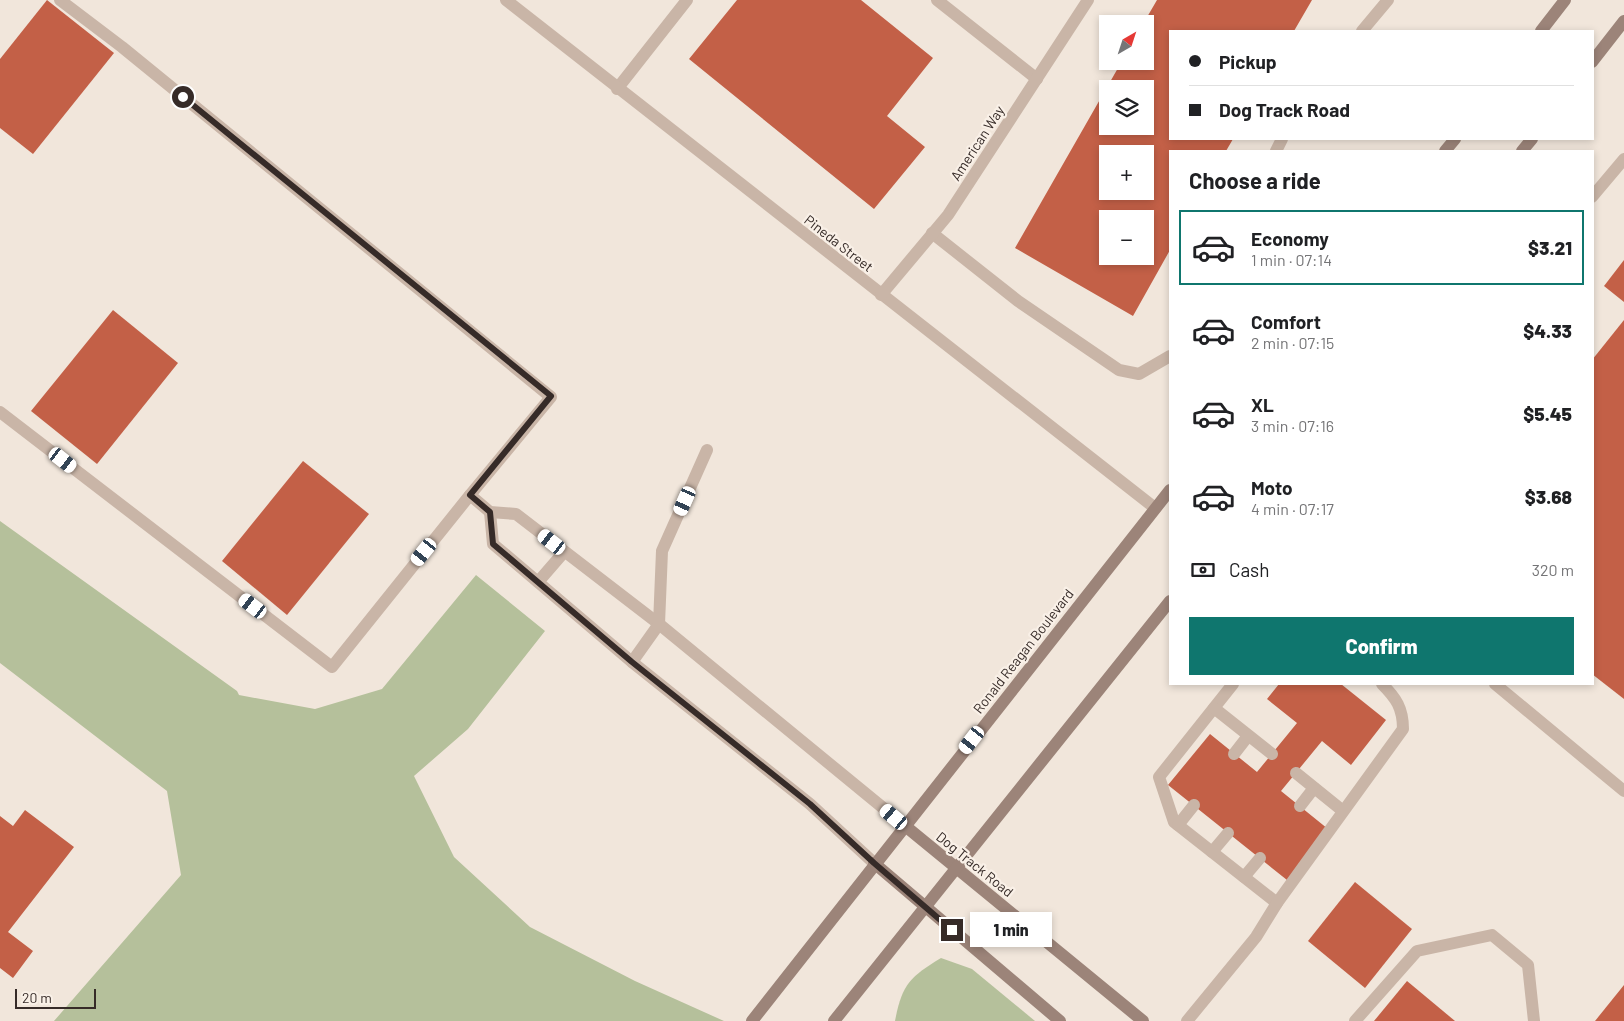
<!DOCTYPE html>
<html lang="en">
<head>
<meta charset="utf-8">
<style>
  :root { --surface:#fff; --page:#f6f6f6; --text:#202124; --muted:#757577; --line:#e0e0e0; --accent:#0f766e }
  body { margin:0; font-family:Barlow,sans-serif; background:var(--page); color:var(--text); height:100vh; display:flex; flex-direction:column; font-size:19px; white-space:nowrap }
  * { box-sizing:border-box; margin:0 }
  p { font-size:16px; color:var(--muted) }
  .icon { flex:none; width:28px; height:28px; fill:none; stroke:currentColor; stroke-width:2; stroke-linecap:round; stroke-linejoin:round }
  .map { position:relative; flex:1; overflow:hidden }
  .drawer { position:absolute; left:1169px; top:150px; width:425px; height:535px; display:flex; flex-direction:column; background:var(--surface); border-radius:0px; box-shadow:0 2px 8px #0003 }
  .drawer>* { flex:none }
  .hud { position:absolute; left:1169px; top:30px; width:425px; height:110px; border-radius:0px; box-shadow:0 2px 8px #0003; display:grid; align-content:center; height:110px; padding:0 20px; background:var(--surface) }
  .needle { width:32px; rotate:39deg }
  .fabs { position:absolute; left:1099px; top:15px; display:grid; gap:10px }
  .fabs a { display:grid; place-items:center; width:55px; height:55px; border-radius:0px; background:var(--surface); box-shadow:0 2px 8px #0003; font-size:25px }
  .scale { position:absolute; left:15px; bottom:12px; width:81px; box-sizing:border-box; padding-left:5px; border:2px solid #362b28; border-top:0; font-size:14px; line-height:18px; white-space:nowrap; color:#362b28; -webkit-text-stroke:4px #f9f0e7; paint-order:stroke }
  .end { position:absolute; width:22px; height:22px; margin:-11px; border:6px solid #362b28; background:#fff; box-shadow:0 0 0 2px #fff }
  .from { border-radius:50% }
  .bubble { position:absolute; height:35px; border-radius:0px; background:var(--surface); box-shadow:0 2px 8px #0003; font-size:16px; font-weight:800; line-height:35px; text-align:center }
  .car { position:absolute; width:15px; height:30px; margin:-15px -8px; border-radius:6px; box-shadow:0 0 4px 1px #0007; background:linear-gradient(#fff 24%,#345 0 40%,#fff 0 76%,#345 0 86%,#fff 0) }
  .hud b { display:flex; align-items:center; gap:18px; height:48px; font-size:19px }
  .hud b+b { border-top:1px solid var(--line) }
  .hud i { width:12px; height:12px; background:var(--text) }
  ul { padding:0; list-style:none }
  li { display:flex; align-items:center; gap:15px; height:75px; margin:0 10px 8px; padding:0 10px; border:2px solid transparent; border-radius:0px }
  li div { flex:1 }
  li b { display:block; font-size:19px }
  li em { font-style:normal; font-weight:800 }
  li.active { border-color:var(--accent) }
  li>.icon { width:45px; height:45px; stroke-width:1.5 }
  h2 { padding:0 20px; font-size:22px; line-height:60px }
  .pay { display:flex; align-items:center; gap:12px; height:55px; padding:0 20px; font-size:19px }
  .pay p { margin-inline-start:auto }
  .primary-button { display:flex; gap:10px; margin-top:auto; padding:10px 20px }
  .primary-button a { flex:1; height:58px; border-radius:0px; background:var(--accent); color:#fff; font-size:20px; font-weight:800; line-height:58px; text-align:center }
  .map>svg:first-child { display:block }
  .green { fill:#b5c09b }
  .building { fill:#c36047; fill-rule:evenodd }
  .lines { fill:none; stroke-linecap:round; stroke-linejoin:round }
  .lane { stroke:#c9b5a7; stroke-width:12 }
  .street { stroke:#c9b5a7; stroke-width:12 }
  .secondary { stroke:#9c8479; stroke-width:12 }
  .route { stroke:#362b28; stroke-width:6 }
  .labels { text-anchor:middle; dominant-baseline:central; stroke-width:4.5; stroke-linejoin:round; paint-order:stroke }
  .street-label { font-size:14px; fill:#362b28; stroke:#f9f0e7 }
</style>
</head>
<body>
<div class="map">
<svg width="1624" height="1021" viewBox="0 0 1624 1021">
  <rect width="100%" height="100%" fill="#f1e6db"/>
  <g class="green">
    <polygon points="0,521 237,691 239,695 315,709 382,689 476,575 545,631 468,729 414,776 454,857 530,927 635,981 724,1021 54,1021 181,875 167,791 0,663"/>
    <path d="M941 958 972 969 1035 1021H895C902 984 910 977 941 958Z"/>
  </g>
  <g class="building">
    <polygon points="47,0 114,53 33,154 0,128 0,59"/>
    <polygon points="737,0 861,0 933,58 887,116 925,147 874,209 689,59"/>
    <path d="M1157 0H1312L1294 31H1170V139H1233L1226 151H1170V250L1133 316 1015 248 1122 61H1145L1143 24ZM1108 89H1145V126H1108ZM1108 154H1145V191H1108ZM1108 219H1145V256H1108Z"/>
    <polygon points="1624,260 1624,302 1604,286"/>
    <polygon points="113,310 178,363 97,464 31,411"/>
    <polygon points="1624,320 1624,699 1592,674 1592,360"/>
    <polygon points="303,461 369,514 287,615 222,561"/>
    <polygon points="1279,684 1341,684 1386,720 1351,765 1322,741 1281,791 1328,829 1287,880 1168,785 1210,734 1257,772 1297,723 1267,699"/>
    <polygon points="25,810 74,847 8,932 33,951 13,978 0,968 0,816 13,826"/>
    <polygon points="1355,882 1412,929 1365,988 1308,941"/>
    <polygon points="1407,981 1455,1021 1374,1021"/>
    <polygon points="1624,985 1624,1021 1595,1021"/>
  </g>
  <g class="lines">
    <g class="lane">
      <polyline points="60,0 122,47 551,397 470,495"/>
      <polyline points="937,0 1037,79"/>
      <polyline points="1362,31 1388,0"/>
      <polyline points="617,89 687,0"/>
      <polyline points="1276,151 1282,139"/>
      <polyline points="1592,197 1624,159"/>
      <polyline points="932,233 1018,301 1119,370 1139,374 1170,356"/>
      <polyline points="0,412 332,667 470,495 490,512 516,514 659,624 904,825"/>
      <polyline points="490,512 493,544 632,662 810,804 874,863"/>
      <polyline points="538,582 564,552"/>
      <polyline points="632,662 659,624 662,551 707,450"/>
      <polyline points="1233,684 1159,777 1174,822 1277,903"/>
      <polyline points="1495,684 1624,791"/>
      <polyline points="1214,708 1272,754"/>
      <polyline points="1234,754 1248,736"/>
      <polyline points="1296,773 1343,811"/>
      <polyline points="1300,806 1314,788"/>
      <polyline points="1178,825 1194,805"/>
      <polyline points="1212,852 1228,833"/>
      <polyline points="1244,877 1260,858"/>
      <path d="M1187 1021 1256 937 1277 903 1403 729C1403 708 1396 698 1382 684"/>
      <polyline points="1355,1021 1417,951 1492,935 1528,965 1534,1021"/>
    </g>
    <g class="street">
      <polyline points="506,0 1155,508"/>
      <polyline points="881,295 948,215 1088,0"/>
    </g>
    <g class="secondary">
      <polyline points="1541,31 1565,0"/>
      <polyline points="1592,62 1624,21"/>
      <polyline points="1445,151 1455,139"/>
      <polyline points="1522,151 1532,139"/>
      <polyline points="904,825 1143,1021"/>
      <polyline points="874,863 1060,1021"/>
      <polyline points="752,1021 1170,490"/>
      <polyline points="834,1021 1170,601"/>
    </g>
  </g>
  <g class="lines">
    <polyline class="route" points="183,97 551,396 470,495 490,512 493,544 632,662 810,804 874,863 952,930"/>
  </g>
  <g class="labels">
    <g class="street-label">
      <text transform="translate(977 143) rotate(-57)">American Way</text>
      <text transform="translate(839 243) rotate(38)">Pineda Street</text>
      <text transform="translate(1023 651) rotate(-52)">Ronald Reagan Boulevard</text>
      <text transform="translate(975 864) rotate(39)">Dog Track Road</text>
    </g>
  </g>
</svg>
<div class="fabs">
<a><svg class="needle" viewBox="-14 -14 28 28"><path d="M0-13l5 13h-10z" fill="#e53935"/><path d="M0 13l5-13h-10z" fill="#757577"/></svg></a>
<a><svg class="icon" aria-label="layers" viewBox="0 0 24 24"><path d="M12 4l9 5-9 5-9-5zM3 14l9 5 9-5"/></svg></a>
<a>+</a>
<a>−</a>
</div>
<div class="scale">20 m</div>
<i class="end from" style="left:183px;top:97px"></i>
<i class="end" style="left:952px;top:930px"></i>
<div class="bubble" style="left:970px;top:912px;width:82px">1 min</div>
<i class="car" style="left:63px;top:460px;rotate:128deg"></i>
<i class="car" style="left:685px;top:501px;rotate:204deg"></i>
<i class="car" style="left:552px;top:542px;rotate:308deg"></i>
<i class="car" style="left:424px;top:552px;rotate:219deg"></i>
<i class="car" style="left:253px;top:606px;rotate:307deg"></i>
<i class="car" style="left:972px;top:740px;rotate:218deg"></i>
<i class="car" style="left:894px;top:817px;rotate:310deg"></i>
<div class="hud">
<b><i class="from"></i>Pickup</b>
<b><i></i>Dog Track Road</b>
</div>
<section class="drawer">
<h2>Choose a ride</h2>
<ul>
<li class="active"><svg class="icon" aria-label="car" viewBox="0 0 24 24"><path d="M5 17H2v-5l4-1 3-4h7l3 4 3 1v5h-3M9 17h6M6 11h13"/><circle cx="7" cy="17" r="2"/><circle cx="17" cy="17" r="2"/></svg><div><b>Economy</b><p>1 min · 07:14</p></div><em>$3.21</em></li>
<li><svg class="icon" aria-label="car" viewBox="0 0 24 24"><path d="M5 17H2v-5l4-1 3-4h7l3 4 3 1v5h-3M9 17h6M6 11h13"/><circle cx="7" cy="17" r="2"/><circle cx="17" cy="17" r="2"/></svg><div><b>Comfort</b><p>2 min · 07:15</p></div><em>$4.33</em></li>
<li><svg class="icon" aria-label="car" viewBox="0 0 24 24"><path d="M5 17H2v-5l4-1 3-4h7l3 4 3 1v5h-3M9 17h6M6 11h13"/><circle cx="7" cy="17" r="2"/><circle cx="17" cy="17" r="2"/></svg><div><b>XL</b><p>3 min · 07:16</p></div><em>$5.45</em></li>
<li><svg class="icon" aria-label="car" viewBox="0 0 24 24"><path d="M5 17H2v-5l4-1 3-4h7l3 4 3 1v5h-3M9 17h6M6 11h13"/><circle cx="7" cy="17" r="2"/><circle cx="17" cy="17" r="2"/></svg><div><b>Moto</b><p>4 min · 07:17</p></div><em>$3.68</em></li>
</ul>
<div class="pay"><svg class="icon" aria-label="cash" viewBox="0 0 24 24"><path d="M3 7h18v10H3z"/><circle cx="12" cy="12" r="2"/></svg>Cash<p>320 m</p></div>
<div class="primary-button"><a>Confirm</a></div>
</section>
</div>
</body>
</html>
